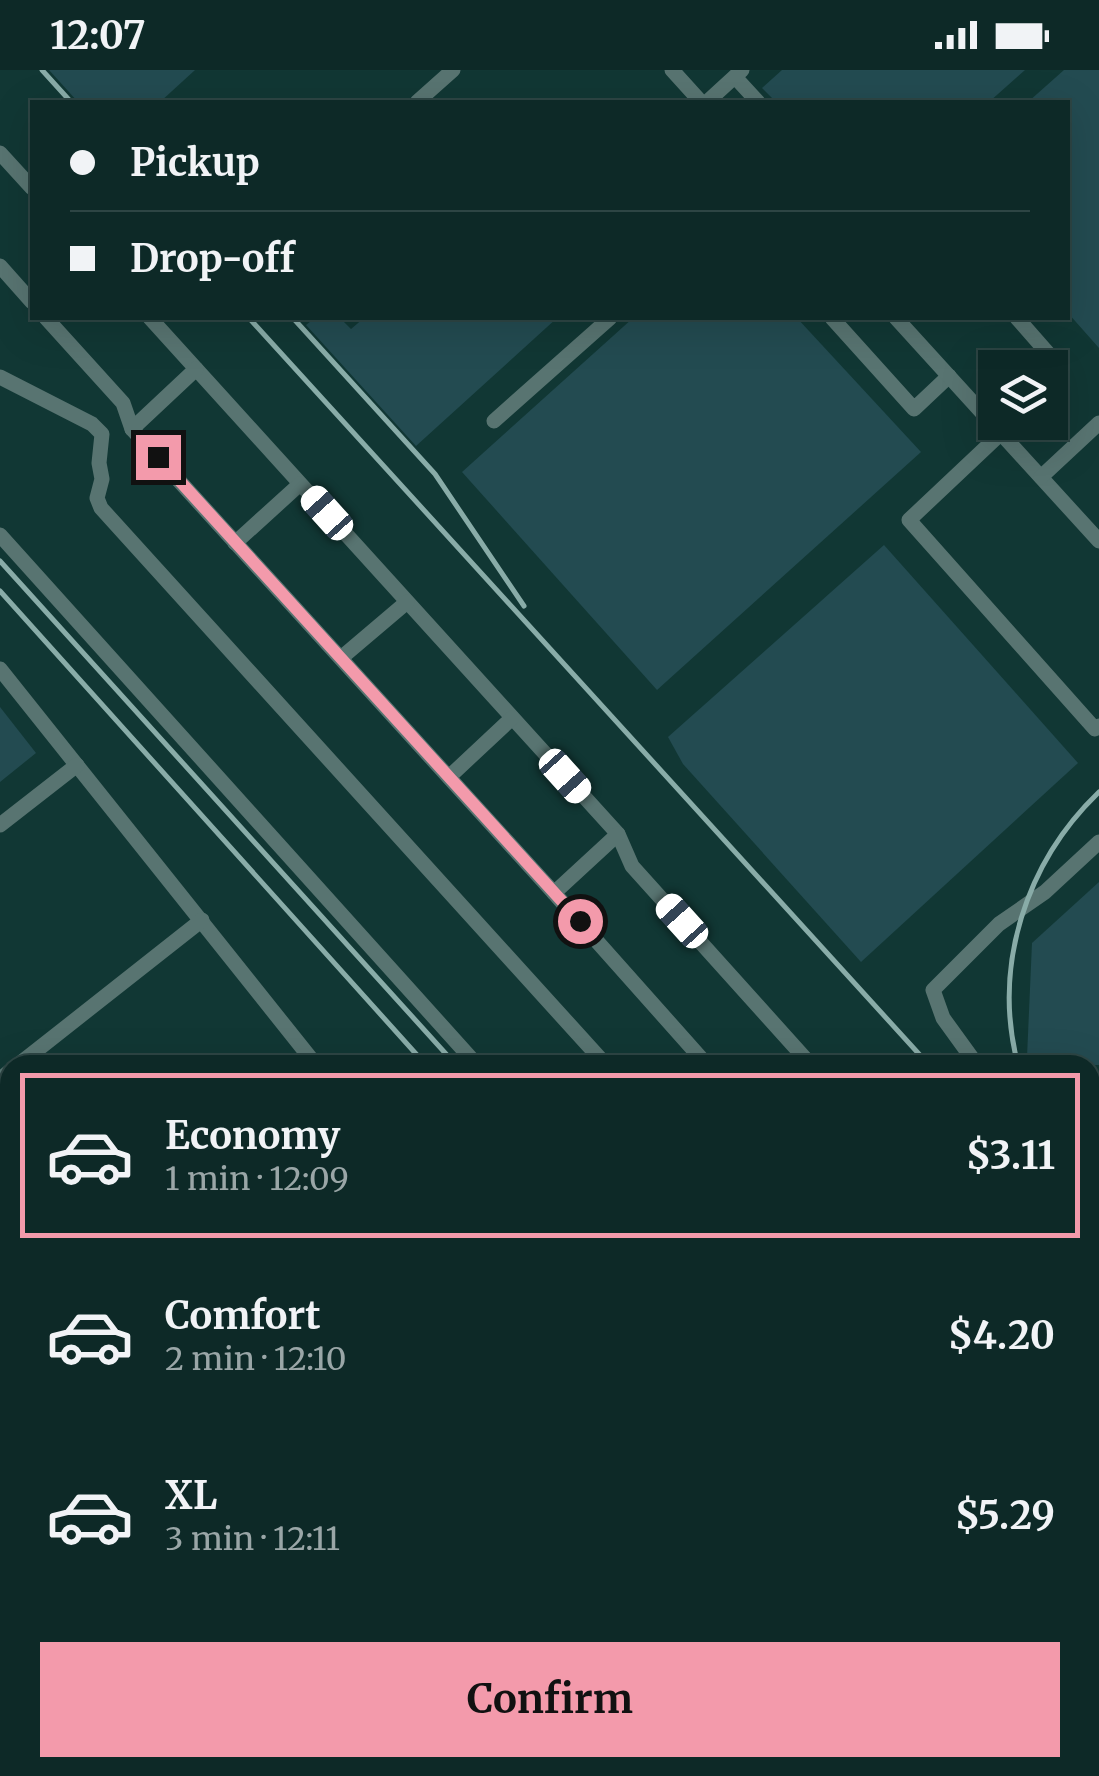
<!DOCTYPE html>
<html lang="en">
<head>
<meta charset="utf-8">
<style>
  :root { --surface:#0d2927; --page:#1b3533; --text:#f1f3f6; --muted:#9aa6a7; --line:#2d4544; --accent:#f39aab }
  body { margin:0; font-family:Merriweather,serif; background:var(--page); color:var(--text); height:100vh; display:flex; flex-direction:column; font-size:38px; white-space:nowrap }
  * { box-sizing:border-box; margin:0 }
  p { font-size:32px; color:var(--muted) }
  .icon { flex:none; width:55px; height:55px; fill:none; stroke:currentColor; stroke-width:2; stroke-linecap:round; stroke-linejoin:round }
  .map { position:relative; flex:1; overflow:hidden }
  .side { position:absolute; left:0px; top:985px; width:1100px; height:722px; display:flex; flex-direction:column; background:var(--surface); border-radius:30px 30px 0 0; box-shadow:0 10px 40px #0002,0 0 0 2px var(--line) }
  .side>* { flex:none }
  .hud { position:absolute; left:30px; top:30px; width:1040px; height:220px; border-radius:0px; box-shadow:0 10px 40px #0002,0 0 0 2px var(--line); display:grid; align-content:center; height:220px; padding:0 40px; background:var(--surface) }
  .tools { position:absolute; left:978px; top:280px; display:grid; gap:20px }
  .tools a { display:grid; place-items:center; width:90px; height:90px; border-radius:0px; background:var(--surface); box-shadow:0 10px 40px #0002,0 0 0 2px var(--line); font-size:50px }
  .end { position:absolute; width:45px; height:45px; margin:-22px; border:12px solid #f39aab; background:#111; box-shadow:0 0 0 5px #111 }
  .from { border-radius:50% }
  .car { position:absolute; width:30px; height:60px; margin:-30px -15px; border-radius:12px; box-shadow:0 0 8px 2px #0007; background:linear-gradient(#fff 24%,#345 0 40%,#fff 0 76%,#345 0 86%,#fff 0) }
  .hud b { display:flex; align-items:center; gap:35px; height:95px; font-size:38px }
  .hud b+b { border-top:2px solid var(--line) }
  .hud i { width:25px; height:25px; background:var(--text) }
  ul { padding:18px 0 0; list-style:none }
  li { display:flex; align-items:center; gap:30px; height:165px; margin:0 20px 15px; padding:0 20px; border:5px solid transparent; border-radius:0px }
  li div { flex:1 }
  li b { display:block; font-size:38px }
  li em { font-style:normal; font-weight:700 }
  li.selected { border-color:var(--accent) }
  li>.icon { width:90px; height:90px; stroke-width:1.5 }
  .button { display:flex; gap:20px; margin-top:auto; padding:20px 40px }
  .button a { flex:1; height:115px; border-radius:0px; background:var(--accent); color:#111; font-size:40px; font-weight:700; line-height:115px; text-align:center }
  .status { display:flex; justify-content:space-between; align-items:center; height:70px; padding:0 50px; background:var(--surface); direction:ltr }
  .status svg { height:28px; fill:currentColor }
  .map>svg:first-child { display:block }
  .building { fill:#234b51 }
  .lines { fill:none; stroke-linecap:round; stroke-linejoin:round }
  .minor { stroke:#587471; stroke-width:15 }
  .rail { stroke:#89aca8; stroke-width:5 }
  .route { stroke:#f39aab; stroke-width:12 }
</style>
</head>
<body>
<div class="status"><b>12:07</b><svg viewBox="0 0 49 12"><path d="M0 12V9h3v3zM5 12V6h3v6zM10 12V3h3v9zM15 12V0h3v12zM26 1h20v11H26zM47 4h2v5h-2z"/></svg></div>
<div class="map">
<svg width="1099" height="1706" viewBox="0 0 1099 1706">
  <rect width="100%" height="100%" fill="#113734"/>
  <g class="building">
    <polygon points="49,0 195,0 160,32 78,32"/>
    <polygon points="782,0 1025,0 989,32 776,32 762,18"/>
    <polygon points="1064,0 1099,0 1099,278 1068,243 1068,32 1028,32"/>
    <polygon points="315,248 340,248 351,259 364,248 557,248 416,376 306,255"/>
    <polygon points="633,248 797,248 921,382 657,620 462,402"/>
    <polygon points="884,475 1078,693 861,892 683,694 668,667"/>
    <polygon points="0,637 36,683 0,712"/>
    <polygon points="1099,812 1099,995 1035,995 1027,987 1032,873"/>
  </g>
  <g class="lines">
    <g class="minor">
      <polyline points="672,0 701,32"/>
      <polyline points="735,7 758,32"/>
      <polyline points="417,32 453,0"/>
      <polyline points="707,32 742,0"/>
      <polyline points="0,83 32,118"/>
      <polyline points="0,196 32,232"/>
      <polyline points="46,248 123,333 132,359 554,823"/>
      <polyline points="150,248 618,764 632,796 811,995"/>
      <polyline points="832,248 914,339 949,306"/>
      <polyline points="896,248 1099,471"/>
      <polyline points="1017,248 1060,297 1050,308"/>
      <polyline points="0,307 92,354 102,364 99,393 102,409 97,428 101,438 606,995"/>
      <polyline points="494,351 610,248"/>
      <polyline points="1013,352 909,450 1095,659 1099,656"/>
      <polyline points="132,359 196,299"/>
      <polyline points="1041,407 1099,353"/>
      <polyline points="0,465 477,995"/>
      <polyline points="235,473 300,414"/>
      <polyline points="341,588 407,532"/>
      <polyline points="0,599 316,995"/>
      <polyline points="449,707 512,648"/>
      <polyline points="0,755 77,695"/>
      <polyline points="618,764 554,823 707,995"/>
      <polyline points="18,995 202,850"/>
      <polyline points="977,995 943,948 933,920 999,854 1045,822 1099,772"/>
      <polyline points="0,1009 10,1001"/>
      <polyline points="1090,1018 1099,1010"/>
      <polyline points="0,1038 10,1051"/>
      <polyline points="0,1431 10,1445"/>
      <polyline points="1090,1529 1099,1539"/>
      <polyline points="0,1567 10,1562"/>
      <polyline points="1090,1673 1099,1683"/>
      <polyline points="219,1698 227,1706"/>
      <polyline points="667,1698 675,1706"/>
      <polyline points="301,1706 311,1698"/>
      <polyline points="768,1706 778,1698"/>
    </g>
    <g class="rail">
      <polyline points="42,0 71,32"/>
      <polyline points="249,248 929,995"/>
      <polyline points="293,248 435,404 524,536"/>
      <polyline points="0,491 456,995"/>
      <polyline points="0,521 426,995"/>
      <path d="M1018 995C992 896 1026 792 1099 722"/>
      <polyline points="1090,1165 1099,1179"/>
      <polyline points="1090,1696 1099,1706"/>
      <polyline points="1059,1698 1066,1706"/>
    </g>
  </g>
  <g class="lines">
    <polyline class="route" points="158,387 580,851"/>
  </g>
</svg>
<div class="tools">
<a><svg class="icon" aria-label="layers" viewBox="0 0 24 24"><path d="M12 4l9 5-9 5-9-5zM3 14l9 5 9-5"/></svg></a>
</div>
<i class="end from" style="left:580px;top:851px"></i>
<i class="end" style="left:158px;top:387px"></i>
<i class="car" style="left:327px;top:443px;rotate:318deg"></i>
<i class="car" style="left:565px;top:706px;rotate:138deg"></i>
<i class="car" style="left:682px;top:851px;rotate:318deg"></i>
<div class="hud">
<b><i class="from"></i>Pickup</b>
<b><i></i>Drop-off</b>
</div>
<section class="side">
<ul>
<li class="selected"><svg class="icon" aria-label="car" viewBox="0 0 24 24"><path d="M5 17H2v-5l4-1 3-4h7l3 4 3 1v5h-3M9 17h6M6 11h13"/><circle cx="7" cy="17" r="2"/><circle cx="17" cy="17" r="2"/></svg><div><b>Economy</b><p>1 min · 12:09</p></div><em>$3.11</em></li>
<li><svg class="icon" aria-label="car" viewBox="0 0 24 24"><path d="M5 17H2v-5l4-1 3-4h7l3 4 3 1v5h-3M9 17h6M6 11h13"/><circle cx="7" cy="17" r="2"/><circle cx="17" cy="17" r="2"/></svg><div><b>Comfort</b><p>2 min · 12:10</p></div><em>$4.20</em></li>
<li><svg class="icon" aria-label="car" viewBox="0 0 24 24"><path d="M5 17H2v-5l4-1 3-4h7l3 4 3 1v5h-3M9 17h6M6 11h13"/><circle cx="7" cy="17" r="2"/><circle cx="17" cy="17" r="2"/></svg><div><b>XL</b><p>3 min · 12:11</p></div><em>$5.29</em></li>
</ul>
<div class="button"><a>Confirm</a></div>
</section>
</div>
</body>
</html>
